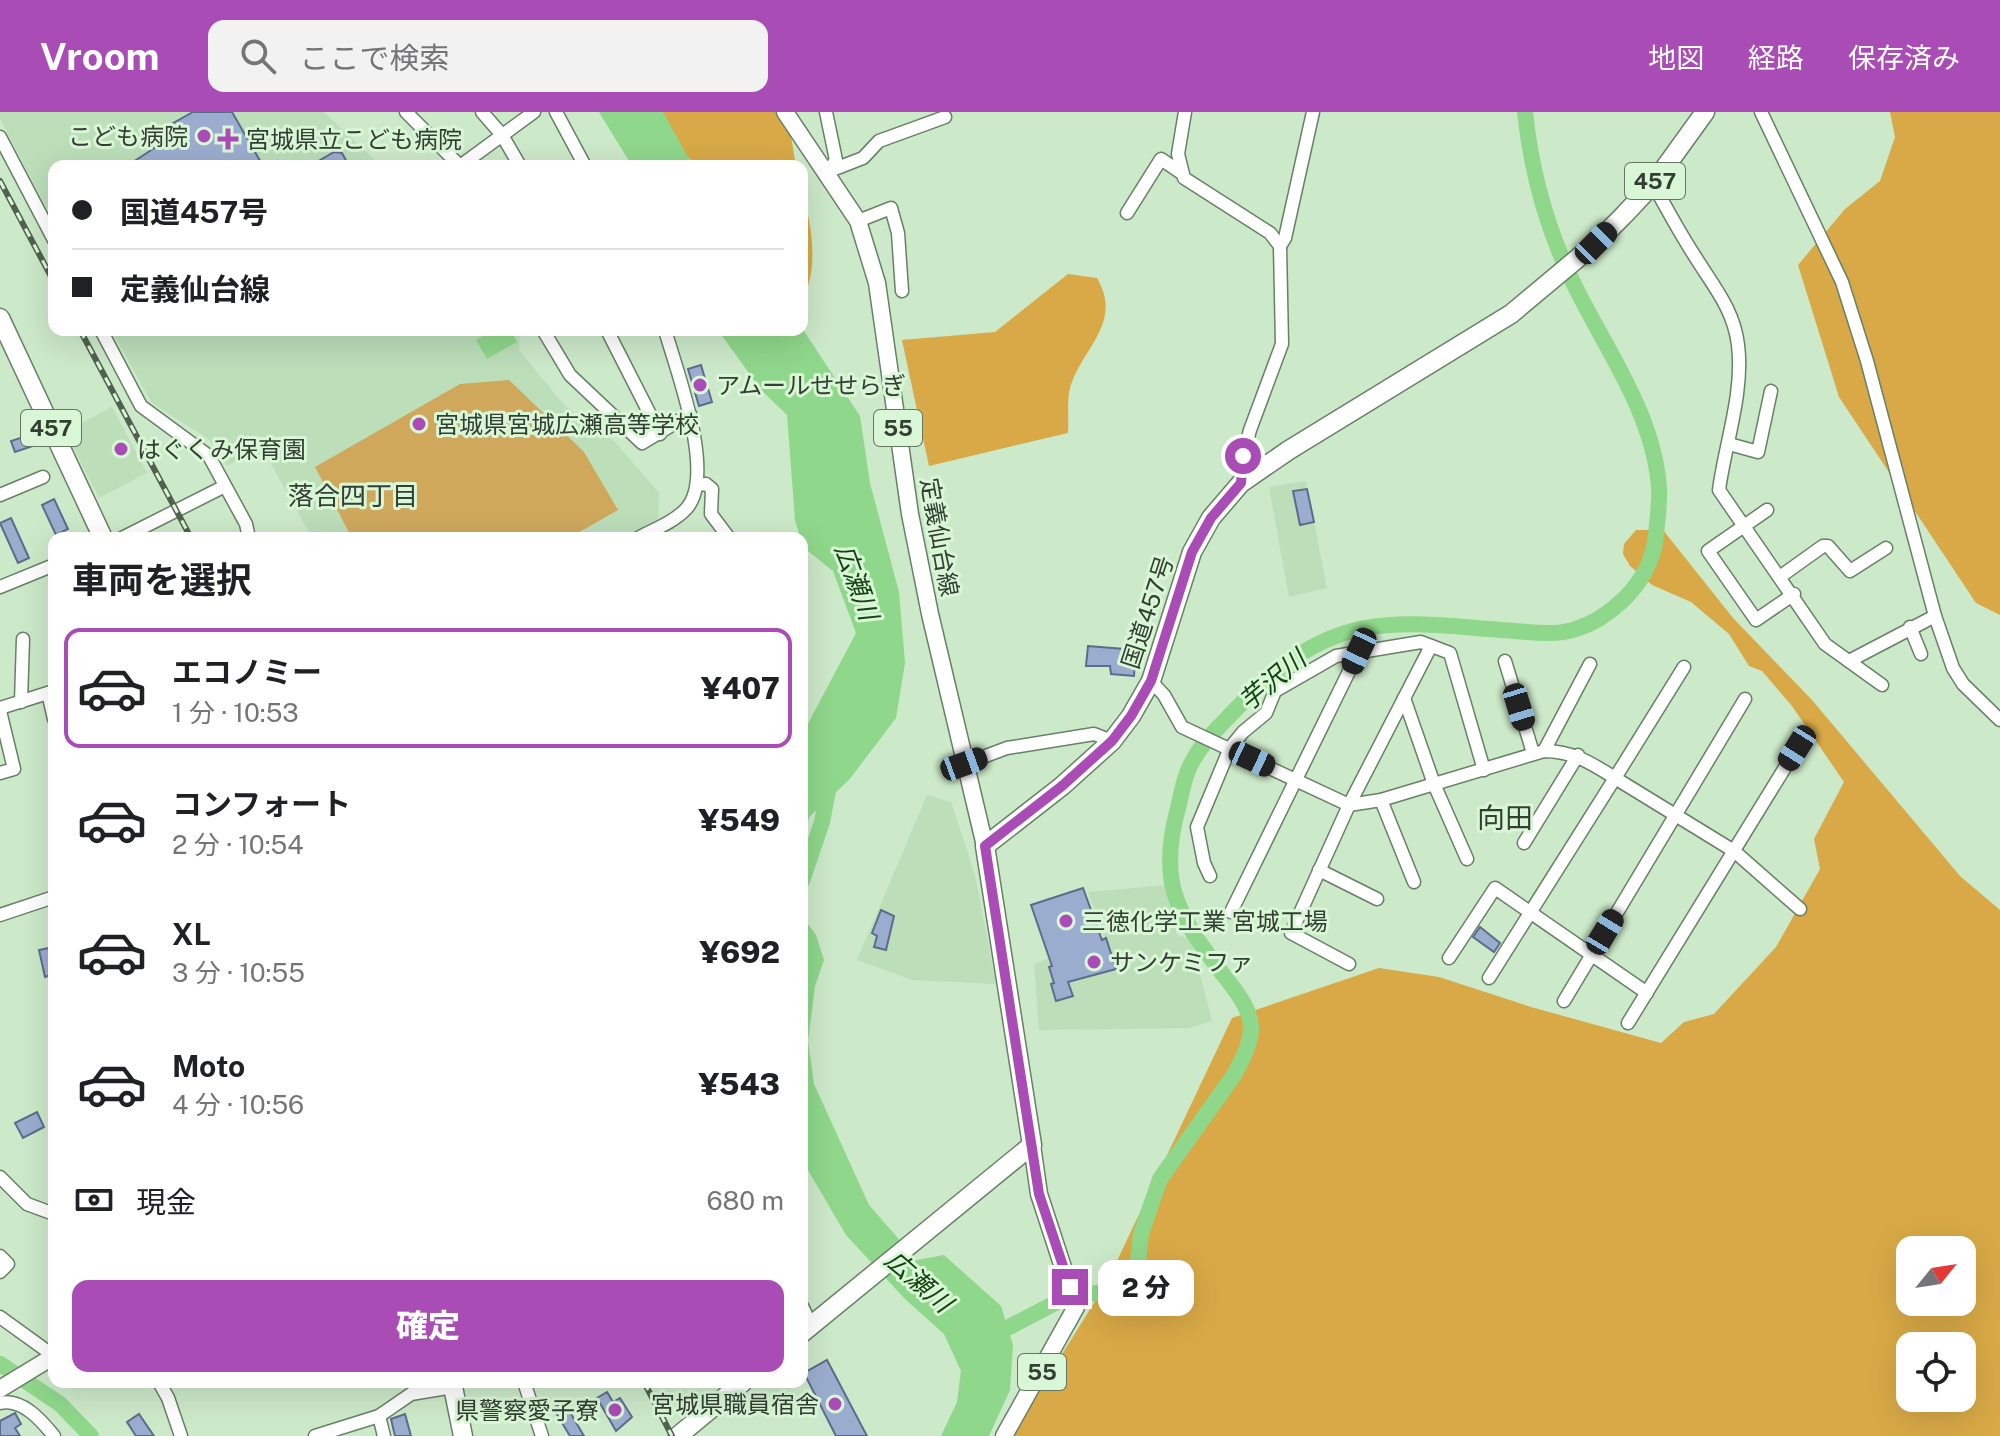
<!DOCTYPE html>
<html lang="ja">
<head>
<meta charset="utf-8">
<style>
  :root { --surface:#fff; --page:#f2f2f2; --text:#202124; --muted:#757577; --line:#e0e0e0; --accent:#aa4cb6 }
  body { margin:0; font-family:"Public Sans","Noto Sans JP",sans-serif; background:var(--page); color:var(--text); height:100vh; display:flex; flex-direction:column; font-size:30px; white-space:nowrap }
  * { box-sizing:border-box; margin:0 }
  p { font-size:26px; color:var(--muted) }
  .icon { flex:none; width:44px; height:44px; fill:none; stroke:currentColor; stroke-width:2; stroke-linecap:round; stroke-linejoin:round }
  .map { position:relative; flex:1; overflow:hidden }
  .sheet { position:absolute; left:48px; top:420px; width:760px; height:856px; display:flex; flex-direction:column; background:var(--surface); border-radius:16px; box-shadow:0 8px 32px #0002 }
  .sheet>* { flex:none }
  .banner { position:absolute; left:48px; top:48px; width:760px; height:176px; border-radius:16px; box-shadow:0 8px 32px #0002; display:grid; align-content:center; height:176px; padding:0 24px; background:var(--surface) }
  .needle { width:52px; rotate:60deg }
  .fabs { position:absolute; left:1896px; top:1124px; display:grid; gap:16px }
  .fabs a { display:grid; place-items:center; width:80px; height:80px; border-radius:16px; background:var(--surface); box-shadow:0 8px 32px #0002; font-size:40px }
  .end { position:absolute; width:36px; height:36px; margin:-18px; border:10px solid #aa4cb6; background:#fff; box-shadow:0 0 0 4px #fff }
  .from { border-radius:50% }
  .bubble { position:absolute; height:56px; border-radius:16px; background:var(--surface); box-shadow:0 8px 32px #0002; font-size:26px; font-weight:800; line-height:56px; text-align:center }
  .car { position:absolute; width:24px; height:48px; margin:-24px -12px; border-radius:10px; box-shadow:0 0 6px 2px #0007; background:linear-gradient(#222 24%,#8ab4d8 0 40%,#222 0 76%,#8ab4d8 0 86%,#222 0) }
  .banner b { display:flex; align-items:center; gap:28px; height:76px; font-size:30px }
  .banner b+b { border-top:2px solid var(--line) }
  .banner i { width:20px; height:20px; background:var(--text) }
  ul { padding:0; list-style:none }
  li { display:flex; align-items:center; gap:24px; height:120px; margin:0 16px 12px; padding:0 8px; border:4px solid transparent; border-radius:16px }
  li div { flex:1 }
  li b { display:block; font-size:30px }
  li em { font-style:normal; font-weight:800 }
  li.on { border-color:var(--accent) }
  li>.icon { width:72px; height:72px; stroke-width:1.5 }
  h2 { padding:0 24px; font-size:36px; line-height:96px }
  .pay { display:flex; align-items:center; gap:20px; height:88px; padding:0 24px; font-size:30px }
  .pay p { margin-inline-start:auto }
  .button { display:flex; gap:16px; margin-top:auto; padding:16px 24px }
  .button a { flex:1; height:92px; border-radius:16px; background:var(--accent); color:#fff; font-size:32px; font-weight:800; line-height:92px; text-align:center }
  header { display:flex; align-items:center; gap:48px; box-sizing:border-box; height:112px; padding:0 40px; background:var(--accent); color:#fff }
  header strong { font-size:38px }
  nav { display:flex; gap:44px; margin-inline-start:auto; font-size:28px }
  .search { width:560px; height:72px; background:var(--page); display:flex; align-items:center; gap:20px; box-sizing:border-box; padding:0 28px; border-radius:16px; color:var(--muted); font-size:30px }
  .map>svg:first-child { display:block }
  .built { fill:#bcdeb9 }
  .green { fill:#cfa85c }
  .forest { fill:#d8a946; fill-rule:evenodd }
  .water { fill:#8fd78b }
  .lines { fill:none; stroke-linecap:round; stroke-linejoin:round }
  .river { stroke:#8fd78b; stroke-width:16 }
  .building { fill:#9badcf; stroke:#5c6c8b; stroke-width:2 }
  .minor-casing { stroke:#678165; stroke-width:15 }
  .major-casing { stroke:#678165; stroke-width:19 }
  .highway-casing { stroke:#678165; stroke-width:21 }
  .minor { stroke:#fff; stroke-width:12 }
  .major { stroke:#fff; stroke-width:16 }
  .highway { stroke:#fff; stroke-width:18 }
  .rail-casing { stroke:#516150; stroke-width:6 }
  .rail { stroke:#d9f6d6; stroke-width:3; stroke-dasharray:9; stroke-linecap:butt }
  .route { stroke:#aa4cb6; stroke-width:10 }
  .poi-dot { fill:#aa4cb6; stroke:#d9f6d6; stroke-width:3 }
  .labels { text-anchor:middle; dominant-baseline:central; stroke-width:6; stroke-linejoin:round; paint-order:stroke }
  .shield { fill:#d9f6d6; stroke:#657663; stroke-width:2 }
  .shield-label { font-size:22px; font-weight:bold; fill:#333f32 }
  .poi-label { font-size:24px; fill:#333f32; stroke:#d9f6d6; text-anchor:start }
  .street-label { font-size:24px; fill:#333f32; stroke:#d9f6d6 }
  .neighbourhood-label { font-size:26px; fill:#333f32; stroke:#d9f6d6 }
  .water-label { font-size:26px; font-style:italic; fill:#134312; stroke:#d9f6d6 }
  .quarter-label { font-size:28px; fill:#333f32; stroke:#d9f6d6 }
</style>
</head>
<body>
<header>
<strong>Vroom</strong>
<div class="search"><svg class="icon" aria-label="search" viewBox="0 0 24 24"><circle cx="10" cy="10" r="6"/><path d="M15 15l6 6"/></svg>ここで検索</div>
<nav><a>地図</a><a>経路</a><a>保存済み</a></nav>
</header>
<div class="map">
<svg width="2000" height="1324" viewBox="0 0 2000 1324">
  <rect width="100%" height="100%" fill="#cce9c9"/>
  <g class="built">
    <polygon points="0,0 324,0 381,54 54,54 54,110 0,7"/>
    <polygon points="111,218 520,218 519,238 564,293 615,330 659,381 658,407 624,426 312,426 266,343 251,349 240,347 227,354 210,328 152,291"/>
    <polygon points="112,295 147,361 99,386 65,320"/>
    <polygon points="1306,369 1327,476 1289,485 1269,375"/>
    <polygon points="927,683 951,690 975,763 996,872 912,868 857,848"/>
    <polygon points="1167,773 1177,823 1191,827 1212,909 1190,916 1039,918 1034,852 1104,825 1088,780"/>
  </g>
  <polygon class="green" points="509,268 584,340 618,398 569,426 352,426 315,355 460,272"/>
  <g class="forest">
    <polygon points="642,0 787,0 796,54 697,54"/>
    <polygon points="1890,0 2000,0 2000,503 1976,491 1839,285 1798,153 1845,97 1880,69 1895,25"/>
    <path d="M802 77C810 108 818 146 807 177L802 176Z"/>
    <path d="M1068 162 1097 166C1122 209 1086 233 1072 270 1066 284 1069 305 1068 321L929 354 902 228 995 220Z"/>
    <path d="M1636 418H1663L1733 506 1812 588 1960 764 2000 798V1324H1011L1107 1170 1232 906 1379 856 1439 865 1531 895 1661 931 1684 910 1714 902 1776 835 1820 757 1814 727 1844 670 1792 594 1762 559 1749 554 1729 522 1691 490 1652 473 1630 454 1623 442 1624 432ZM1910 1138H1962V1190H1910ZM1910 1234H1962V1286H1910Z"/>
  </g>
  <g class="water">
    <polygon points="599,0 663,0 693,54 632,54"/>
    <polygon points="802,216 860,304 870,371 899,480 905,551 896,606 849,668 810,704 802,723 802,623 856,521 833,459 803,435 795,408 787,303 761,278 718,218"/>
    <polygon points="494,218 510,218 517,230 487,247 476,228"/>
    <polygon points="802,804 816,823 824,848 815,874 808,929 814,972 869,1093 917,1148 944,1143 1001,1194 1013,1233 1010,1278 989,1324 941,1324 957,1290 961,1259 944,1222 905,1187 846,1123 802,1048"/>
  </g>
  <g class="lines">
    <g class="river">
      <polyline points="802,769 822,710 830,668"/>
      <path d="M988 1226 1061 1188 1116 1177 1133 1166 1137 1158 1141 1122 1160 1067 1234 963C1241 950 1250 934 1251 918 1252 893 1229 872 1216 853 1174 798 1159 765 1178 696 1182 679 1185 660 1195 645 1205 627 1221 613 1235 598 1272 560 1311 526 1365 516 1410 508 1456 515 1501 518 1526 519 1552 525 1576 517 1593 512 1609 501 1622 489 1641 471 1653 450 1656 424 1657 409 1660 391 1659 376 1654 299 1601 231 1570 164 1545 111 1531 58 1525 0"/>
      <polyline points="0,1252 60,1292 91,1324"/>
    </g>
  </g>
  <g class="building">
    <polygon points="193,0 232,0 263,54 127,54 165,29 159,19"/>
    <polygon points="334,40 342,41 349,54 310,54"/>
    <polygon points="701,253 712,290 699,294 688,257"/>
    <polygon points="35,321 39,332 15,340 11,329"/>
    <polygon points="1307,377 1314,410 1300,413 1293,379"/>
    <polygon points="54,387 68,417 56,423 42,393"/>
    <polygon points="11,406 29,446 18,451 0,411"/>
    <polygon points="1088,534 1136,538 1134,564 1111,562 1110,554 1086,554"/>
    <polygon points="1083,776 1102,828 1106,826 1116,857 1068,870 1073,884 1056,889 1051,872 1054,871 1049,855 1052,854 1031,793"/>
    <polygon points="881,798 894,804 886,838 874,835 877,824 872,821"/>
    <polygon points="1480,815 1500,831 1494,840 1473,825"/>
    <polygon points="54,835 54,862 45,865 39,838"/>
    <polygon points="37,1000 44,1015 23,1026 15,1011"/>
    <polygon points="827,1248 867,1324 836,1324 804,1261"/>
    <polygon points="607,1280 613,1290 620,1286 632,1305 616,1319 597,1286"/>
    <polygon points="564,1290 584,1324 570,1324 553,1296"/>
    <polygon points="15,1301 21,1312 15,1316 20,1324 0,1324 0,1309"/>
    <polygon points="139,1302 154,1324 136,1324 127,1310"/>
    <polygon points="405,1302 411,1324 395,1324 391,1307"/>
  </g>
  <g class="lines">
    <g class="minor-casing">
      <g id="minor">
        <polyline points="406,0 460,54"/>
        <polyline points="482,0 502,23 520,54"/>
        <polyline points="556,0 585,54"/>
        <polyline points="826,0 836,48 827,60"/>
        <polyline points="1185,0 1178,42 1184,66 1270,121 1280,134 1282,232 1250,318 1243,344 1241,371"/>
        <polyline points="1761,0 1842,170 1867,249 1935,504 1953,556 1963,572 2000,608"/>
        <polyline points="0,25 54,128"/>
        <polyline points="460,54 534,0"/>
        <polyline points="827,60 863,46 879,29 945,5"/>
        <path d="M1653 72C1667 97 1680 122 1696 146 1714 175 1734 198 1738 233 1744 281 1725 332 1719 378L1825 532 1882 573"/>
        <polyline points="1127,101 1161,47 1180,60"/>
        <polyline points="858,109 891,96 898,121 902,179"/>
        <polyline points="1280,134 1285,126 1313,0"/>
        <polyline points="101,218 141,294 209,344 246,412 249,426"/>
        <polyline points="543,218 570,263 642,331 690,302"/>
        <polyline points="607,218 660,322"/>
        <polyline points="1729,332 1758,340 1771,279"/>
        <polyline points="697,373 706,372 712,377 711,402 729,426"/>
        <polyline points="0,383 43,365"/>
        <polyline points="1767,398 1708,439 1756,508 1794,482"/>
        <polyline points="122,426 225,374"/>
        <path d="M638 426C653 418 674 410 686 397 717 364 676 257 665 218"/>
        <polyline points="1781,464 1823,434 1828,434 1850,459 1886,436"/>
        <polyline points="0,475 54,453"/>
        <polyline points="1910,515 1921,542"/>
        <polyline points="1505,549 1533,641"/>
        <polyline points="1849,549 1935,504"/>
        <path d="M1151 569 1164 583 1182 615 1349 693 1381 688 1544 639C1573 639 1591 651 1615 666L1684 555"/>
        <polyline points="48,581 54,607"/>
        <polyline points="1404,586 1434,672 1467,747"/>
        <polyline points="21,590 23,527"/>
        <polyline points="0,596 54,579"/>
        <polyline points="0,599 14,657 0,661"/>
        <polyline points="1544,639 1590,552"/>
        <polyline points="964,652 1007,636 1094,622 1112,629"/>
        <polyline points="1381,688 1414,770"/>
        <polyline points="1524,731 1578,643"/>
        <polyline points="1319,758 1377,787"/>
        <polyline points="1210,764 1204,751 1197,715 1230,636 1243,620 1266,601 1275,579 1336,544 1421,530 1450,541 1484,658"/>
        <polyline points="1231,800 1359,539"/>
        <polyline points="0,803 54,785"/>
        <polyline points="1449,846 1495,776 1647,881"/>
        <polyline points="1349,852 1291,821 1349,693 1431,534"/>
        <polyline points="1489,866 1615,666 1734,739 1800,797"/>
        <polyline points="1564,889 1745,587"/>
        <polyline points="1628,911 1797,636"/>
        <polyline points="0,1065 27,1092 54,1102"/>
        <polyline points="0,1144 8,1152 0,1160"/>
        <polyline points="802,1194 811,1213"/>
        <polyline points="0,1205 54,1244"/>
        <polyline points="159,1270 168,1286 181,1324"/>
        <polyline points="524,1270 542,1324"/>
        <path d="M0 1291C22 1286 41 1308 54 1324"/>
        <polyline points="379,1304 384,1324"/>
        <polyline points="315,1324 379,1304 411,1282 453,1275"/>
      </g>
    </g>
    <g class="major-casing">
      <g id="major">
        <polyline points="785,0 858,109 877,171 910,402 930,502 985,734"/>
        <polyline points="0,1277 54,1244"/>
        <polyline points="1004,1324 1076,1195 1039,1082 1032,1033"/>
      </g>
    </g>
    <g class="highway-casing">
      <g id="highway">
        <polyline points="0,206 103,426"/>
        <polyline points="802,1221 1032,1033 985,734 1062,674 1112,629 1131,604 1151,569 1192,440 1211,406 1241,371 1289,338 1511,202 1596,131 1624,103 1653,72 1705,0"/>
        <polyline points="452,1270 463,1324"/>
        <polyline points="678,1324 743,1270"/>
      </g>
    </g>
    <use href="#minor" class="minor"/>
    <use href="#major" class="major"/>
    <use href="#highway" class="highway"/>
    <g class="rail-casing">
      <g id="rail">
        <polyline points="0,69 54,170"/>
        <polyline points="80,218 191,426"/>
        <polyline points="644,1270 672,1324"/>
      </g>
    </g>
    <use href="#rail" class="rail"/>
  </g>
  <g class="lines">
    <polyline class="route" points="1070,1175 1039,1082 985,734 1062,674 1112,629 1131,604 1151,569 1192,440 1211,406 1241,371 1243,344"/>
  </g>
  <g class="poi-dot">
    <circle cx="204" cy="24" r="8"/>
    <path d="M224 15h8v8h8v8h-8v8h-8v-8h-8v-8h8z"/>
    <circle cx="700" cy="273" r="8"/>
    <circle cx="419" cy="312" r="8"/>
    <circle cx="121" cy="337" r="8"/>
    <circle cx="1066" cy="809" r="8"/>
    <circle cx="1094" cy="850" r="8"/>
    <circle cx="835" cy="1292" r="8"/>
    <circle cx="615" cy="1298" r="8"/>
  </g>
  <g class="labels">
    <g class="shield">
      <rect x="1625" y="51" width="60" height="36" rx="6"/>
      <rect x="21" y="298" width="60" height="36" rx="6"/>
      <rect x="874" y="298" width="48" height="36" rx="6"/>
      <rect x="1018" y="1242" width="48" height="36" rx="6"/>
    </g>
    <g class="shield-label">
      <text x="1655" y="69">457</text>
      <text x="51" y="316">457</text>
      <text x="898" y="316">55</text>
      <text x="1042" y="1260">55</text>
    </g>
    <g class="poi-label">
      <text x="188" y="24" text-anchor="end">こども病院</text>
      <text x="246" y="27">宮城県立こども病院</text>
      <text x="716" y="273">アムールせせらぎ</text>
      <text x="435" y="312">宮城県宮城広瀬高等学校</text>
      <text x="137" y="337">はぐくみ保育園</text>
      <text x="1082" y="809">三徳化学工業 宮城工場</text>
      <text x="1110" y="850">サンケミファ</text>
      <text x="819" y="1292" text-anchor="end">宮城県職員宿舎</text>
      <text x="599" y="1298" text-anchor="end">県警察愛子寮</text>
    </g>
    <g class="street-label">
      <text transform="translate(940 425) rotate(80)">定義仙台線</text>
      <text transform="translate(1147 500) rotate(-72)">国道457号</text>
    </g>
    <g class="neighbourhood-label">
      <text x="353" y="383">落合四丁目</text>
    </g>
    <g class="water-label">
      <text transform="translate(857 470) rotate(70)">広瀬川</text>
      <text transform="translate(1272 568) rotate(-40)">芋沢川</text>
      <text transform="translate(919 1169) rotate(41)">広瀬川</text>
    </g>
    <g class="quarter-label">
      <text x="1505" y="705">向田</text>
    </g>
  </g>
</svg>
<div class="fabs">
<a><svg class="needle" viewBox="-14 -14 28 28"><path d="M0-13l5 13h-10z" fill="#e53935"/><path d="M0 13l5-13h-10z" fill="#757577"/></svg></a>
<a><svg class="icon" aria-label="locate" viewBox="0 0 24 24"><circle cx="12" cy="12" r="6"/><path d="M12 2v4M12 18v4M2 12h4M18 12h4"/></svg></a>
</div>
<i class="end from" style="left:1243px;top:344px"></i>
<i class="end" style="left:1070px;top:1175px"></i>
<div class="bubble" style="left:1098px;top:1148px;width:96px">2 分</div>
<i class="car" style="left:1596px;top:131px;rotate:45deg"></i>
<i class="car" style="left:1359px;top:539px;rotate:205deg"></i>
<i class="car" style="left:1519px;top:595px;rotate:163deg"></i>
<i class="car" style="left:1797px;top:636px;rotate:212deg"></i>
<i class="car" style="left:1252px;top:647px;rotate:115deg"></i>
<i class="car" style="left:964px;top:652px;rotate:70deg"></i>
<i class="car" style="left:1605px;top:820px;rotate:31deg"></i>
<div class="banner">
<b><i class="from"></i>国道457号</b>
<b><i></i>定義仙台線</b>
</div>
<section class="sheet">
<h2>車両を選択</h2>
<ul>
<li class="on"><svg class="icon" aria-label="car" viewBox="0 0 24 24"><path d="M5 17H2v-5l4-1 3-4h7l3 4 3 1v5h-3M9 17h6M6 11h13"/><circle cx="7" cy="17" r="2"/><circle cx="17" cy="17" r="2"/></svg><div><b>エコノミー</b><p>1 分 · 10:53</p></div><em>¥407</em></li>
<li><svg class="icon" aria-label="car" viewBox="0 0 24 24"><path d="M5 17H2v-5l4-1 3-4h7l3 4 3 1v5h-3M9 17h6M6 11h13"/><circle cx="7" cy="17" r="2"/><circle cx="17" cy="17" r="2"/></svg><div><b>コンフォート</b><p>2 分 · 10:54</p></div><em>¥549</em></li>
<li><svg class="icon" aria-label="car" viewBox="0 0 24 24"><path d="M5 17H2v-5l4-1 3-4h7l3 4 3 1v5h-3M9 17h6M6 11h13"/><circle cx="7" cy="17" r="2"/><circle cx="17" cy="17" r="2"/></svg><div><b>XL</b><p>3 分 · 10:55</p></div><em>¥692</em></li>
<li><svg class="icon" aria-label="car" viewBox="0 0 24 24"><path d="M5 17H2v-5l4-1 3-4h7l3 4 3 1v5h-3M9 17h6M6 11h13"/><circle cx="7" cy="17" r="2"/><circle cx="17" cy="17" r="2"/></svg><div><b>Moto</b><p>4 分 · 10:56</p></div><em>¥543</em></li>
</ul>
<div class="pay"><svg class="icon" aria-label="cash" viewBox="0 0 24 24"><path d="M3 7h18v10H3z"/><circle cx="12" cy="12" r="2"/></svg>現金<p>680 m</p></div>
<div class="button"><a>確定</a></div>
</section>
</div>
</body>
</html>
